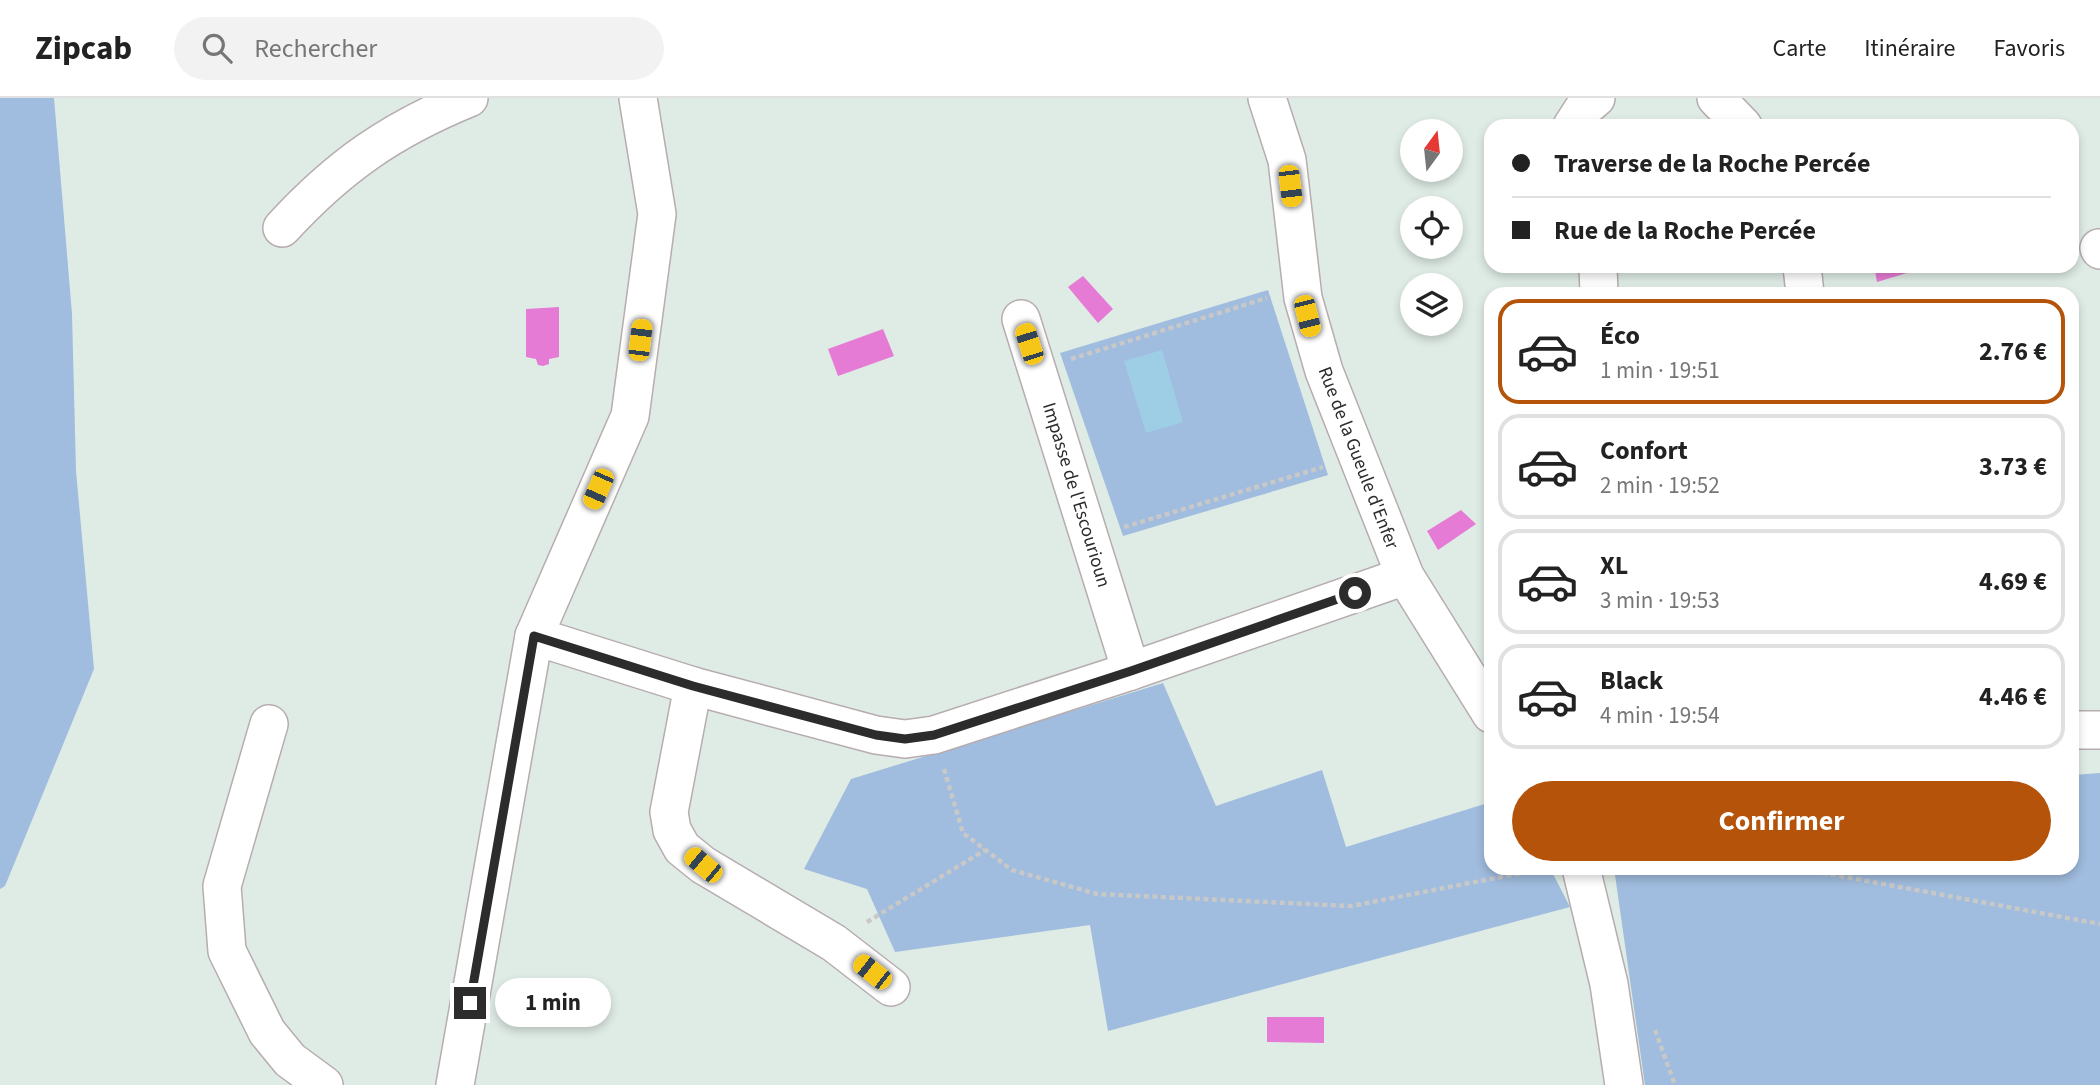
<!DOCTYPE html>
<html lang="fr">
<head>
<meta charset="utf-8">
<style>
  :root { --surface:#fff; --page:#f2f2f2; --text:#222; --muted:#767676; --line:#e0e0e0; --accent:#b45309 }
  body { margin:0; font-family:"Source Sans 3",sans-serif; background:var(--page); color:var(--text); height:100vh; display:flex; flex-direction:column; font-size:26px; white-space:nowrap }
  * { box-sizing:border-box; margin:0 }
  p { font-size:23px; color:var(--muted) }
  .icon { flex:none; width:38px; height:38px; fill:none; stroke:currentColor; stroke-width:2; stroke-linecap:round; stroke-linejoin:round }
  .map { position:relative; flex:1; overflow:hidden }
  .side { position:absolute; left:1484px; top:189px; width:595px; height:588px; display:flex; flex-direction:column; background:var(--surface); border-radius:21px; box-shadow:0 4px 10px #0003 }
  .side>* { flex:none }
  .hud { position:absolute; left:1484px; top:21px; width:595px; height:154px; border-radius:21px; box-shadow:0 4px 10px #0003; display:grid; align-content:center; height:154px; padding:0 28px; background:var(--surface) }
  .needle { width:46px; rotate:15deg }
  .tools { position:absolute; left:1400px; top:21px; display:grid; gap:14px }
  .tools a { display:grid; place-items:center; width:63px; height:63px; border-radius:50%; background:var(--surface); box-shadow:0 4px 10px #0003; font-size:35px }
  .end { position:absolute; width:32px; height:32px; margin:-16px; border:9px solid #2c2c2c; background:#fff; box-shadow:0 0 0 4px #fff }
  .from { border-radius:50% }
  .bubble { position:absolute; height:49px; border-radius:24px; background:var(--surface); box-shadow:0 4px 10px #0003; font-size:23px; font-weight:700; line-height:49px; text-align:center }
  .car { position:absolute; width:21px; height:42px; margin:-21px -10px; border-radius:9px; box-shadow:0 0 5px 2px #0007; background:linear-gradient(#f5c518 24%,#345 0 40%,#f5c518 0 76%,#345 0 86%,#f5c518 0) }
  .hud b { display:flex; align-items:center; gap:24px; height:66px; font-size:26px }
  .hud b+b { border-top:2px solid var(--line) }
  .hud i { width:18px; height:18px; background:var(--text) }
  ul { padding:12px 0 0; list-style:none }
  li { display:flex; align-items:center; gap:21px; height:105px; margin:0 14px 10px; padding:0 14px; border:4px solid var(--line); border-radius:21px }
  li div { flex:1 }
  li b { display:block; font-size:26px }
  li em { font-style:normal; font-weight:700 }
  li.on { border-color:var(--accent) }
  li>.icon { width:63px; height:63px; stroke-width:1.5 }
  .action { display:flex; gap:14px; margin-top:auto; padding:14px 28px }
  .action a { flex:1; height:80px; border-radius:42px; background:var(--accent); color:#fff; font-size:28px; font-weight:700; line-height:80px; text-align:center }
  header { display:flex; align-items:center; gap:42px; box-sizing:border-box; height:98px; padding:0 35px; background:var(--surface); border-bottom:2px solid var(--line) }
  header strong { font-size:33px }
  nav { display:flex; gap:38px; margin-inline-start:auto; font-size:24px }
  .search { width:490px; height:63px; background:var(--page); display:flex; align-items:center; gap:18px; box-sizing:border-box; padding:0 24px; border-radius:38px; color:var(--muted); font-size:26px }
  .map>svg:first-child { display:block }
  .green { fill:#a0bcde }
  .pitch { fill:#9dcee5 }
  .water { fill:#e67bd5 }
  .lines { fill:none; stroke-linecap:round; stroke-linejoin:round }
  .street-casing { stroke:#b7acaf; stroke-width:40 }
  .path { stroke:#c8c8c8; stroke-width:4.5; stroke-dasharray:5 3.5; stroke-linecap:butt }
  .street { stroke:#fff; stroke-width:37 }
  .route { stroke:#2c2c2c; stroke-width:9 }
  .labels { text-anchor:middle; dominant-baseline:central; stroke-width:5; stroke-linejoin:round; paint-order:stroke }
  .street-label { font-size:19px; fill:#2c2c2c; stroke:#fff }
</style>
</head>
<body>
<header>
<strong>Zipcab</strong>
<div class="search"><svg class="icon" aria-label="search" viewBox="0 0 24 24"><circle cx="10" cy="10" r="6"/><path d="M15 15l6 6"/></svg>Rechercher</div>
<nav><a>Carte</a><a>Itinéraire</a><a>Favoris</a></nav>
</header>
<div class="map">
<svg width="2100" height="987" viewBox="0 0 2100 987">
  <rect width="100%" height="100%" fill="#dfece5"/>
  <g class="green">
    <polygon points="0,0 54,0 72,216 76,373 94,571 5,788 0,791"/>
    <polygon points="1268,192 1328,377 1123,438 1060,255"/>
    <polygon points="1163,585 1216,708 1322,672 1346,749 1491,704 1491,770 1550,770 1570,809 1108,933 1090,827 895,854 867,791 804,771 851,681"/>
    <polygon points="2100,675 2100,987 1645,987 1614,770 2072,770 2072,677"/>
  </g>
  <polygon class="pitch" points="1162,252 1183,324 1146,335 1124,263"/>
  <g class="water">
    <polygon points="1874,168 1916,168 1917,172 1877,184"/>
    <polygon points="1083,178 1113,211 1098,225 1068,189"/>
    <polygon points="559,209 559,259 549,261 549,266 543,268 538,267 536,261 526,259 526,211"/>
    <polygon points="883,231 894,258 838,278 828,251"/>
    <polygon points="1461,412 1476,426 1438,452 1427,433"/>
    <polygon points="1267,919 1324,919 1324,945 1267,944"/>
  </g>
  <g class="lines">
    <g class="street-casing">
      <g id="street">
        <polyline points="1267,0 1287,62 1303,200 1324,273 1405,478 1491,616"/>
        <polyline points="1716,0 1743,28"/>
        <polyline points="1572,28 1583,11 1596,0"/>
        <path d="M282 130C339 68 391 32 469 0"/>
        <polyline points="2099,150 2100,152"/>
        <polyline points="1598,168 1599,196"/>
        <polyline points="1802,168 1805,196"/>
        <polyline points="1021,221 1131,573"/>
        <polyline points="534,538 693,588 876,637 905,641 934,637 1131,573 1405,478"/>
        <polyline points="693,588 669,714 672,732 682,750 703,767 834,845 891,889"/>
        <polyline points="269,626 222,788 227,853 267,934 290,962 324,987"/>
        <polyline points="2072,632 2100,632"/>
        <polyline points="1581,770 1609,886 1624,987"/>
        <polyline points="455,987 534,538 630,318 657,116 638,0"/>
      </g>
    </g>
    <g class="path">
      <polyline points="1071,261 1267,200"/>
      <polyline points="1124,429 1323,369"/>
      <polyline points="944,671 963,735 1012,772 1097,796 1351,808 1547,770"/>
      <polyline points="1619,770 1641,773 1808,772 2100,826"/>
      <polyline points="867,824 985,752"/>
      <polyline points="1655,932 1675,987"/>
    </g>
    <use href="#street" class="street"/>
  </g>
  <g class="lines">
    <polyline class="route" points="470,905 534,538 693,588 876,637 905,641 934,637 1131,573 1355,495"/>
  </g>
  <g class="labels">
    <g class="street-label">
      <text transform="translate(1358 360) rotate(69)">Rue de la Gueule d'Enfer</text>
      <text transform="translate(1076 397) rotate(73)">Impasse de l'Escourioun</text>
    </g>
  </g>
</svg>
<div class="tools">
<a><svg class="needle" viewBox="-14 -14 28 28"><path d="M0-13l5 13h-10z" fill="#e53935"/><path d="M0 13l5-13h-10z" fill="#767676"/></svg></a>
<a><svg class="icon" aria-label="locate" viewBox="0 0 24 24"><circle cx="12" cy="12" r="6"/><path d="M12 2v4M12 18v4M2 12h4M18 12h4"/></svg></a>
<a><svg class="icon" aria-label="layers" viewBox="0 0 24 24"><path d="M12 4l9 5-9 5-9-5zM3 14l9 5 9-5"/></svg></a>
</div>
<i class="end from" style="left:1355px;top:495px"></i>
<i class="end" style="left:470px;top:905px"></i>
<div class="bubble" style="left:495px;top:880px;width:116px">1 min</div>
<i class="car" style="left:1290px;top:88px;rotate:173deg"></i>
<i class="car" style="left:1307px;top:218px;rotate:166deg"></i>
<i class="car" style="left:640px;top:242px;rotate:7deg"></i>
<i class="car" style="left:1029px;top:246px;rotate:342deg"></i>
<i class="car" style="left:598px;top:391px;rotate:204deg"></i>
<i class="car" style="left:703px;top:767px;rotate:310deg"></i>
<i class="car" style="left:872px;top:874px;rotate:308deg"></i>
<div class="hud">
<b><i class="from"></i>Traverse de la Roche Percée</b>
<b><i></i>Rue de la Roche Percée</b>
</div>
<section class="side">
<ul>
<li class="on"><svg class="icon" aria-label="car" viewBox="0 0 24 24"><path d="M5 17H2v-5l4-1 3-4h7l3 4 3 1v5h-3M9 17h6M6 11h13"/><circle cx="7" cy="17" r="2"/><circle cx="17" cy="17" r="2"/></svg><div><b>Éco</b><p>1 min · 19:51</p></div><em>2.76 €</em></li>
<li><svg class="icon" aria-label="car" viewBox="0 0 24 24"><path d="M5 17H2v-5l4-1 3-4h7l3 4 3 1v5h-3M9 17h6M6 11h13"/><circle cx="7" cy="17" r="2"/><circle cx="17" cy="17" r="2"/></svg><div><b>Confort</b><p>2 min · 19:52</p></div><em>3.73 €</em></li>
<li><svg class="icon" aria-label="car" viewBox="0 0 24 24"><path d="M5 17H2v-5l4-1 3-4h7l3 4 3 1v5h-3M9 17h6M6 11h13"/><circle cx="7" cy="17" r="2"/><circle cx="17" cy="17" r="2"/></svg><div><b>XL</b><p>3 min · 19:53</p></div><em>4.69 €</em></li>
<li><svg class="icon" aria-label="car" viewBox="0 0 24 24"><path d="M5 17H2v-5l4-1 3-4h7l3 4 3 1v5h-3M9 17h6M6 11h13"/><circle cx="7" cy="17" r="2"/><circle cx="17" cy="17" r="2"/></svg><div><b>Black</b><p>4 min · 19:54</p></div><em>4.46 €</em></li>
</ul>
<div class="action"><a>Confirmer</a></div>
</section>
</div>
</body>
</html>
